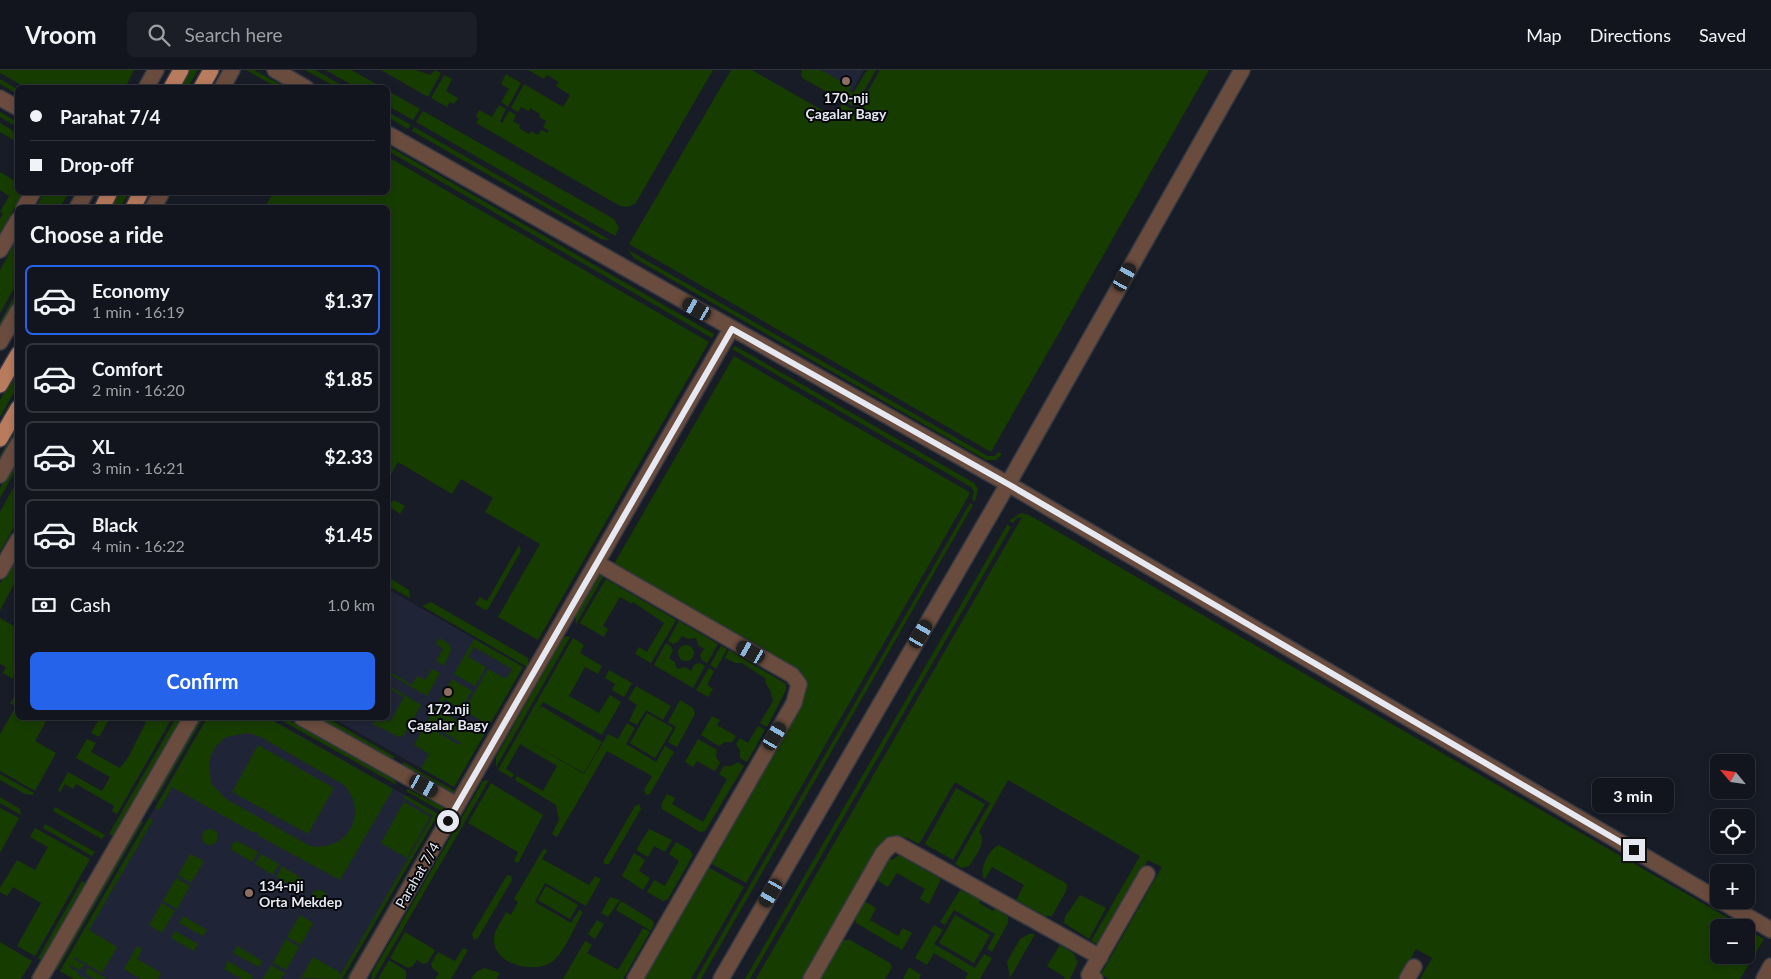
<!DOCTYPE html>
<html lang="en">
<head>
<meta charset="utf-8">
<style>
  :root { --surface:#12151d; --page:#1b1e26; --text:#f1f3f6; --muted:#9c9fa4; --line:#31343b; --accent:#2563eb }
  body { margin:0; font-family:Lato,sans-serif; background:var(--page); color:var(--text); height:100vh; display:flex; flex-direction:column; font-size:19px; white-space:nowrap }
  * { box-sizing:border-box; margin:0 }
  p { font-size:16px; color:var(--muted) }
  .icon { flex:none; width:28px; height:28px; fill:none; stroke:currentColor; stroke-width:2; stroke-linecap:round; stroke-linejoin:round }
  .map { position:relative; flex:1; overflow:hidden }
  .drawer { position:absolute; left:15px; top:135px; width:375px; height:515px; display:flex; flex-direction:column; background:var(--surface); border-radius:8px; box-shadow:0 2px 8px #0003,0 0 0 1px var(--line) }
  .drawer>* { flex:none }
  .top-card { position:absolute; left:15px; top:15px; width:375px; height:110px; border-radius:8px; box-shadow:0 2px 8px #0003,0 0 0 1px var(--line); display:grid; align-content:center; height:110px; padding:0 15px; background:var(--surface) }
  .needle { width:32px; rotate:299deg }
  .tools { position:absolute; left:1710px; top:684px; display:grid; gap:10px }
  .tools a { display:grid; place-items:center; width:45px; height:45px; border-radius:8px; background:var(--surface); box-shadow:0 2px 8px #0003,0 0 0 1px var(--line); font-size:25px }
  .end { position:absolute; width:22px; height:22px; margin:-11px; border:6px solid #e6e9f1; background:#111; box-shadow:0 0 0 2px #111 }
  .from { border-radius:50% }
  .bubble { position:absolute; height:35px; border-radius:8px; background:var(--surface); box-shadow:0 2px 8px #0003,0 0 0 1px var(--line); font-size:16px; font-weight:700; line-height:35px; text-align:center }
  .car { position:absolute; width:15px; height:30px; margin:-15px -8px; border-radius:6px; box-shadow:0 0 4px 1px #0007; background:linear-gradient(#222 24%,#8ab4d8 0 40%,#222 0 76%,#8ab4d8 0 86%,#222 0) }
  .top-card b { display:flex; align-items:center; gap:18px; height:48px; font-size:19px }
  .top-card b+b { border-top:1px solid var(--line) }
  .top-card i { width:12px; height:12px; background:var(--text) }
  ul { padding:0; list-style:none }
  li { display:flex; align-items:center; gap:15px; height:70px; margin:0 10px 8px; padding:0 5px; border:2px solid var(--line); border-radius:8px }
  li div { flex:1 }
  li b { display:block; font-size:19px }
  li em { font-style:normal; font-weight:700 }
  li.current { border-color:var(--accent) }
  li>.icon { width:45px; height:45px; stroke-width:1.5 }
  h2 { padding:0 15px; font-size:22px; line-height:60px }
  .pay { display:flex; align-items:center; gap:12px; height:55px; padding:0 15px; font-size:19px }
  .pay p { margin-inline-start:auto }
  .button { display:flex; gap:10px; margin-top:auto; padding:10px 15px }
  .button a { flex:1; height:58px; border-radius:8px; background:var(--accent); color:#fff; font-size:20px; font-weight:700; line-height:58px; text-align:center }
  header { display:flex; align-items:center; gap:30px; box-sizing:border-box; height:70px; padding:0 25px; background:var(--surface); border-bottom:1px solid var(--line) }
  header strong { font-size:24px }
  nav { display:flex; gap:28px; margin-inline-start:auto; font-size:18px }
  .search { width:350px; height:45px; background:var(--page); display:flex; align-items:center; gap:12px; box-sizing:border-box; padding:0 18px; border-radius:8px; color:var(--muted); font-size:19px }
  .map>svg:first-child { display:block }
  .built { fill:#1f2536 }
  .green { fill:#173c00; fill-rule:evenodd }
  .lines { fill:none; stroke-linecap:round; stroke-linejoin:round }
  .minor-casing { stroke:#353943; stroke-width:18 }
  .major-casing { stroke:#353943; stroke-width:18 }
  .minor { stroke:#6a4c3e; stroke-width:15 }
  .major { stroke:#b97b5e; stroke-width:15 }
  .route { stroke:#e6e9f1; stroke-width:6 }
  .education-dot { fill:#8d6e63; stroke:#05070b; stroke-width:2 }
  .labels { text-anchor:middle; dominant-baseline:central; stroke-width:4; stroke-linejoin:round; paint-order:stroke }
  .poi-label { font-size:14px; font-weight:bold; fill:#e6e9f1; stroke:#05070b }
  .street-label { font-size:14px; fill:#e6e9f1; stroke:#05070b }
</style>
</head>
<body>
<header>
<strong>Vroom</strong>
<div class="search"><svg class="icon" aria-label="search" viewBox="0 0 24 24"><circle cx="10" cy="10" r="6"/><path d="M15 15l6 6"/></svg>Search here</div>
<nav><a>Map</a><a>Directions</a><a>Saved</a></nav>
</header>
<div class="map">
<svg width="1771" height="909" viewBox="0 0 1771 909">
  <rect width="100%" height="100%" fill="#181c27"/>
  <g class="built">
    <polygon points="815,0 864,0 852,22"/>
    <polygon points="388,519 523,597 454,717 333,648 388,648"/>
    <polygon points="207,648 269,648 438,744 342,909 74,909 60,901"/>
  </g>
  <g class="green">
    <polygon points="0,0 134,0 125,18 25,17 0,3"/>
    <polygon points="188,0 198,0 188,17 178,18"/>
    <polygon points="246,0 254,0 285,17 276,17"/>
    <polygon points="305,0 315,0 345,17 336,17"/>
    <polygon points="325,0 351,0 382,17 356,17"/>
    <polygon points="381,0 416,0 430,5 435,0 441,3 428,27"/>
    <polygon points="528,0 713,0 635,134 627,137 620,136 476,53 479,49 476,47 479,40 492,47 499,35 506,39 500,51 502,53 509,41 516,45 513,51 520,55 519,58 529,64 531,61 538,65 541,60 548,63 549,61 543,57 546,51 539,47 540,44 530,38 529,41 521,37 518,42 511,38 524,14 563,37 570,25 556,16 559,12 547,5 544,9"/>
    <polygon points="731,0 752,0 834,47 842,34 852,39 860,35 880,0 1209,0 991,382 629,174"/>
    <polygon points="802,0 821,0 851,17 849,20 853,23 867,0 876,0 857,33 852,36 804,9 801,6"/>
    <polygon points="506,4 521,13 508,37 501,32 509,19 501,14"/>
    <polygon points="444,5 452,9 446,21 458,28 454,34 450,32 447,37 431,28"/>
    <polygon points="0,9 17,19 17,24 0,14"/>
    <polygon points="388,21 420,39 413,50 388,36"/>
    <polygon points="423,41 614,149 619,158 615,166 416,52"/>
    <polygon points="0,42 17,52 17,57 0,47"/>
    <polygon points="388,42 411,55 408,59 388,47"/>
    <polygon points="0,53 17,63 17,72 0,62"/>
    <polygon points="414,57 610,170 601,169 412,61"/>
    <polygon points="388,76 714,264 712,268 388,81"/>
    <polygon points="388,87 709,272 538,570 498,547 540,474 485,442 493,428 461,409 452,424 398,392 388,410 388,138 265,137 273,123 388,122"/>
    <polygon points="0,102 17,112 18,122 23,123 0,163 0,149 3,143 0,142 9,126 0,120"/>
    <polygon points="44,123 44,122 69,123 60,137 36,137"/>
    <polygon points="118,123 127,126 120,137 110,138"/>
    <polygon points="17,169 17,213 0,243 0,200"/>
    <polygon points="628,180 988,386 995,386 998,382 1002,384 996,390 986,390 634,188"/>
    <polygon points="17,221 17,230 0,261 0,252"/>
    <polygon points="735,276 974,413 978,419 975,432 972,429 974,422 971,417 732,279"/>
    <polygon points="734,286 969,422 969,425 746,813 710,793 801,635 807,613 803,605 789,594 614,494"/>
    <polygon points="17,299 17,317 0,347 0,330"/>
    <polygon points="17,355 17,364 0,394 0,386"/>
    <polygon points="17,387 17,398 0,428 0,418"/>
    <polygon points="17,411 17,452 0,482 0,442"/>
    <polygon points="394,430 405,436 400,444 390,437 390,433"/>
    <polygon points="970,433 973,435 701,909 696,909"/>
    <path d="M1021 443 1029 445 1744 857 1719 858V885H1746V859L1764 869 1740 909H1420L1432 888 1416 879 1399 909H1109L1101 904 1162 797 1148 790 1101 871 1097 874 1091 871 1140 786 1008 710 979 762C988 772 975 786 969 796L962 798 955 794 990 733 955 712 919 774C906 766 891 761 880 775L803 909H756L1022 447 1017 448 1013 453 1009 451Z"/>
    <polygon points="1007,455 1011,457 750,909 745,909"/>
    <polygon points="519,475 521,481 488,539 485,540 475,534 480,527 487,531"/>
    <polygon points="17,486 17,509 0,540 0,513"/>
    <polygon points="600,505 604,505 576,554 575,546"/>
    <polygon points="388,507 409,520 410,528 388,516"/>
    <polygon points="606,509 676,550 651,593 635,584 639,577 647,582 664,553 633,532 632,534 620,527 603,556 608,559 604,567 580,553"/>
    <polygon points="431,532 528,588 529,598 422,536"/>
    <polygon points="0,548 17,558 17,598 13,609 3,603 6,597 0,594"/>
    <polygon points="679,551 718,574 707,593 702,590 700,585 704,579 698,575 696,568 688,569 682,566 678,572 673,574 668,571"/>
    <polygon points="567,566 570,567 496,697 496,687 563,568"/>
    <polygon points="440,568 449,574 451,580 444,596 436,591 443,579 436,574"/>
    <polygon points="573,568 584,575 580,583 602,596 598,604 585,597 569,626 599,643 610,625 621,632 602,665 543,632 531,652 541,636 602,672 584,703 522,668 584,704 608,664 618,669 627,653 635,658 626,674 656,692 665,676 674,682 650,724 646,725 644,720 652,706 607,681 557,767 552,764 559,750 556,735 515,710 517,706 543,721 557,696 520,674 506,699 514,704 512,708 498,700"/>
    <polygon points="474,569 523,597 454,717 421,698 429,684 414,675 425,655 459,675 461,673 427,652 452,609 472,621 461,639 444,629 438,639 476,661 482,651 464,641 488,599 506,609 512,599 474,577 468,587 486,597 475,616 454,604"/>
    <polygon points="666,573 671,576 673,581 669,588 675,592 677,599 685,597 691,601 695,594 700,593 705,596 693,618 654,595"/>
    <circle cx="686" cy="583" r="8"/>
    <polygon points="721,576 727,579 716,599 710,595"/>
    <polygon points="729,580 786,614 786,620 767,657 760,653 773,631 770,620 765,612 766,609 742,593 735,593 725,588"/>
    <polygon points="709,598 714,601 707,615 713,619 708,627 696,620"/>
    <polygon points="432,599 440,603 427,626 389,604 390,602 412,615 417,606 425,610"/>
    <polygon points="525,599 528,600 457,722 452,724 403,697 403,692 455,721"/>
    <polygon points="609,600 632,613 624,627 612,620 615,614 605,608"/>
    <polygon points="388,615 421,635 404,665 399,667 373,654 376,649 382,653 384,649 390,652 404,627 388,618"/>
    <polygon points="636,616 671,636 663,650 646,640 637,655 629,651 637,635 628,629"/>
    <polygon points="17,622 18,648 48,648 35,671 56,683 35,721 0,701 0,664 16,636 10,633"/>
    <polygon points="680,630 693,638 695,644 677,677 668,672 676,657 668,652"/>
    <polygon points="647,643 673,658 655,688 630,673"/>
    <polygon points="712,646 720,650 717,655 736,666 732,672 725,672 719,676 701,665"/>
    <polygon points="100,648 109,650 99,667 91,663"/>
    <polygon points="139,648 172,648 117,744 112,741 114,736 76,714 73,719 65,714 60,722 58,720 68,702 102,721 110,707 76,688 87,669 96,673 91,682 120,698 129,686 146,652"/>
    <polygon points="176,648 181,648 113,766 109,764"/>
    <polygon points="199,648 203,648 155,731 152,729"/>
    <path d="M207 648H268L393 719 340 810 257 765 258 762 255 761 254 763 172 717 159 740 155 738ZM247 663 261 667 344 715C370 743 347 783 310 776L226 729 211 713 209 691 215 677 226 667Z"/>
    <polygon points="277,648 285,648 394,710 397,715"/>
    <polygon points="317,648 327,648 395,687 390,690"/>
    <polygon points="758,656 765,660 747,692 740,688 740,680 736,674 740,668 748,673"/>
    <polygon points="698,669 717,680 716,687 720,693 715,701 697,691 693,697 685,692"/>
    <polygon points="258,675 334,718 308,764 232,722"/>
    <polygon points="738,692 744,696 705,761 700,762 662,739 661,735 667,724 675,728 672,734 703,752 727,709 719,704 724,696 731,696"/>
    <polygon points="0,704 34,723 33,725 25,724 0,710"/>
    <polygon points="489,710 374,909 371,909 372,903 483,711"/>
    <polygon points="491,713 543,745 518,793 514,791 518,782 468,753"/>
    <polygon points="956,718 985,734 953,790 925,774"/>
    <polygon points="408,719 443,737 445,743 406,721"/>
    <polygon points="405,725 438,744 342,909 338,909 433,746 404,728"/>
    <polygon points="0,727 20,739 21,745 0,733"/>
    <polygon points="404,732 430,747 407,788 381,773"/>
    <polygon points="639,734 641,739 609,794 604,794 604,790 635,736"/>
    <polygon points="55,737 105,765 102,769 53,741"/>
    <polygon points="0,738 19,748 0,783"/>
    <polygon points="441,745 443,747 349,909 346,909"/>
    <polygon points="149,748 153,750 89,860 117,877 102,903 74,887 73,889 85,895 79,900 70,895 69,897 78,902 79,906 90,909 74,909 60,901"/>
    <polygon points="140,750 143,752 57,900 54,898"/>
    <polygon points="45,754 95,782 92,786 43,758"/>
    <polygon points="35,758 90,789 35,886 17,876 41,833 13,817 7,826 0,822 0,818 17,790 35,800 48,777 30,767"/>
    <polygon points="649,759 672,770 665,782 654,776 648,787 636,780"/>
    <circle cx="210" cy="767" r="8"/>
    <polygon points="237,771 258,782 252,792 232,780 232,774"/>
    <polygon points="676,772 690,780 693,785 668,829 663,831 647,822 654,810 665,816 679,791 669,784"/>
    <path d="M999 775 1067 814 1066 821 1052 846H1045L1016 830 1024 815 992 797 985 809 983 807C980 798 990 778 999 775Z"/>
    <path d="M544 778 547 781 542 789 589 815 595 806 601 809 586 836 545 813 535 832 571 853 579 840 583 842C576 854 564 883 553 891 535 905 494 895 494 870 493 861 502 851 506 842L511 845 518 832 514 829Z"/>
    <polygon points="634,783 645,790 639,801 650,808 643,820 622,806"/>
    <polygon points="190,784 204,791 191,813 178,805"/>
    <polygon points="261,784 279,794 273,805 255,794"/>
    <polygon points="899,785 941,809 929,834 920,829 925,819 897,803 888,817 877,810 889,788 892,790"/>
    <polygon points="282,796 301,808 299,816 293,816 276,807"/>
    <polygon points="708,797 744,817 691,909 644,909"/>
    <polygon points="507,805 511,806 512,810 478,868 474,870 472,864"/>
    <polygon points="176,808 190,816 177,839 163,831"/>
    <polygon points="82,811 86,813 42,891 38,888"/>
    <polygon points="546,816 578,835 570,849 538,830"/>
    <polygon points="960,820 981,830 979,833 993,841 995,838 1008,847 1008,853 992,882 987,879 995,864 954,840 945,855 940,852"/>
    <circle cx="319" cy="828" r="8"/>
    <polygon points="1080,825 1106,838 1089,869 1064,853 1065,847"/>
    <polygon points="610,827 620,830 608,847 601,843"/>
    <polygon points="621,831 652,850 654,854 651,861 616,840"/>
    <polygon points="864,831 876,838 870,850 898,866 903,858 912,863 902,880 856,853 855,847"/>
    <polygon points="162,833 175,841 162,863 149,855"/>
    <polygon points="300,845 313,853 301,875 287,867"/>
    <polygon points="955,845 990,865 974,893 939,873"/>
    <polygon points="183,846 207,860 203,866 179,853"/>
    <polygon points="597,850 604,854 595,869 588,864"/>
    <polygon points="934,855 943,860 934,874 975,898 984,884 992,888 980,909 965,909 968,903 934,883 927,895 915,888"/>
    <polygon points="643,858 650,862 623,909 563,909 585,871 592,875 587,883 618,900"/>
    <polygon points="175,861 198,874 194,881 171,868"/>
    <polygon points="405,862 435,880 428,892 423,894 417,890 413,896 408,898 390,888"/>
    <polygon points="1029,864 1035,864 1010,908 1007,892 1020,869"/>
    <polygon points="286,869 299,877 286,900 273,893"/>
    <polygon points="842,870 850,870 890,893 892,897 885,909 819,909"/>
    <polygon points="0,872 32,891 21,909 0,909"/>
    <polygon points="1060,875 1073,883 1078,892 1070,909 1064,909 1065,907 1047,896"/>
    <polygon points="137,876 142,879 137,889 161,903 158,909 141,909 124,899"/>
    <polygon points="237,876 262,891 259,897 233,883"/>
    <polygon points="463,878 468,880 451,909 435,909 439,903 433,899 431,894 438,882 455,891"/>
    <polygon points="313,887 341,903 337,909 301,908"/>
    <polygon points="389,890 406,901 406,909 378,909"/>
    <polygon points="228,891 253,906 252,909 242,909 224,899"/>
    <polygon points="271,895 285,903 281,909 263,909"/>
    <polygon points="87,897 107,909 95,909 86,904"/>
    <polygon points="909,897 921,905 919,909 903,909"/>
    <polygon points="484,898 500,903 496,909 471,909 476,902"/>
  </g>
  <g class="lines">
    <g class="minor-casing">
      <g id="minor">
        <polyline points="275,0 306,18"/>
        <polyline points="146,18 156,0"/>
        <polyline points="222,18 232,0"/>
        <polyline points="0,28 18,38"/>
        <polyline points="388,64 1008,414 1719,830"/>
        <polyline points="24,138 33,122"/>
        <polyline points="77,138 86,122"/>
        <polyline points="153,138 162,122"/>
        <polyline points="0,180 18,150"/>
        <polyline points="0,272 18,241"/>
        <polyline points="0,405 18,374"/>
        <polyline points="597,493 792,605 799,614 794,633 635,909"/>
        <polyline points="0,501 18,470"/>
        <polyline points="302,648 457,735"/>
        <polyline points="1719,830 1771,860"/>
        <polyline points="40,909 191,648"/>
        <polyline points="357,909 731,259"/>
        <polyline points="721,909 1008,414 1242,0"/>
        <polyline points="811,909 883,783 891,775 897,774 1100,887"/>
        <polyline points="1095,909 1089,905 1147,804"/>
        <polyline points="1407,909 1414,897"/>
        <polyline points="1764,909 1771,896"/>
      </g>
    </g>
    <g class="major-casing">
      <g id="major">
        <polyline points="171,18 181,0"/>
        <polyline points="201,18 211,0"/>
        <polyline points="102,138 110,122"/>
        <polyline points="133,138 141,122"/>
        <polyline points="0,315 18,284"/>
        <polyline points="0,369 18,338"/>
      </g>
    </g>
    <use href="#minor" class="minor"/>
    <use href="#major" class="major"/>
  </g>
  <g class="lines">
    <polyline class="route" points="448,751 732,259 1008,414 1634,780"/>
  </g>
  <g class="education-dot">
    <circle cx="846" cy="11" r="5"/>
    <circle cx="448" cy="622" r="5"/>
    <circle cx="249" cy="823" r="5"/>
  </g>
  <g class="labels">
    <g class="poi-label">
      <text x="846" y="27">170-nji<tspan x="846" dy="16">Çagalar Bagy</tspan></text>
      <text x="448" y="638">172.nji<tspan x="448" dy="16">Çagalar Bagy</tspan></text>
      <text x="259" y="815" text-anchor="start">134-nji<tspan x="259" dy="16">Orta Mekdep</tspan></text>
    </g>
    <g class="street-label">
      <text transform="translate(417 805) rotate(-60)">Parahat 7/4</text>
    </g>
  </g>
</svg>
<div class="tools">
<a><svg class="needle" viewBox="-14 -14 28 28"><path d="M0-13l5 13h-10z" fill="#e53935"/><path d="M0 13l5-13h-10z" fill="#9c9fa4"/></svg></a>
<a><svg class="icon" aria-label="locate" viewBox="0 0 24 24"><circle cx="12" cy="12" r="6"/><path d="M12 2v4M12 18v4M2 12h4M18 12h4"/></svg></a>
<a>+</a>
<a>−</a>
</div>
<i class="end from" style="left:448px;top:751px"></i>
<i class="end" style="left:1634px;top:780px"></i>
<div class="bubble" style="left:1592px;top:708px;width:82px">3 min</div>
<i class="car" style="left:1125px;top:207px;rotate:29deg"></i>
<i class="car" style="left:697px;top:239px;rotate:300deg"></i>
<i class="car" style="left:921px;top:564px;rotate:30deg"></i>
<i class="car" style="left:751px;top:582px;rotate:300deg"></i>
<i class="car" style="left:775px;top:666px;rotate:30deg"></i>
<i class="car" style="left:424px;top:716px;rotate:119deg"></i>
<i class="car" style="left:771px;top:823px;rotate:210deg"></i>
<div class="top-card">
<b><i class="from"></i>Parahat 7/4</b>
<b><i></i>Drop-off</b>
</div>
<section class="drawer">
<h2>Choose a ride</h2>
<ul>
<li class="current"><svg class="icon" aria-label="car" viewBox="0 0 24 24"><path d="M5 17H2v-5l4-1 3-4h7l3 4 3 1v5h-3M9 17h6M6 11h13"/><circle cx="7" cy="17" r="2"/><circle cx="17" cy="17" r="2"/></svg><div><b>Economy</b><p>1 min · 16:19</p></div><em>$1.37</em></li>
<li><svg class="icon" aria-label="car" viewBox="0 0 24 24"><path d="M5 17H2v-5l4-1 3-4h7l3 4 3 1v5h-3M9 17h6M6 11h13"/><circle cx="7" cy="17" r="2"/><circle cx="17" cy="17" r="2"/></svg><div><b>Comfort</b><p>2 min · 16:20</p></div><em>$1.85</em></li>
<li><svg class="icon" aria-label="car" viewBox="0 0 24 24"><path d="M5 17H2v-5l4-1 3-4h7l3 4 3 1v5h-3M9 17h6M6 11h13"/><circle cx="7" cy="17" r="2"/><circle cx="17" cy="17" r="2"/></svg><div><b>XL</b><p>3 min · 16:21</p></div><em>$2.33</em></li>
<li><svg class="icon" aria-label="car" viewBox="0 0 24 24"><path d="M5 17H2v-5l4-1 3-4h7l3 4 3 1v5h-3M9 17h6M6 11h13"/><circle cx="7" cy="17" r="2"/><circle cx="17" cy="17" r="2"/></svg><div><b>Black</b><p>4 min · 16:22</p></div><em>$1.45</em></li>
</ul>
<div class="pay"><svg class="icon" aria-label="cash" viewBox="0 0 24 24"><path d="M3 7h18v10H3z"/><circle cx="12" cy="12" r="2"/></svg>Cash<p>1.0 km</p></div>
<div class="button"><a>Confirm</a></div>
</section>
</div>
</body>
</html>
